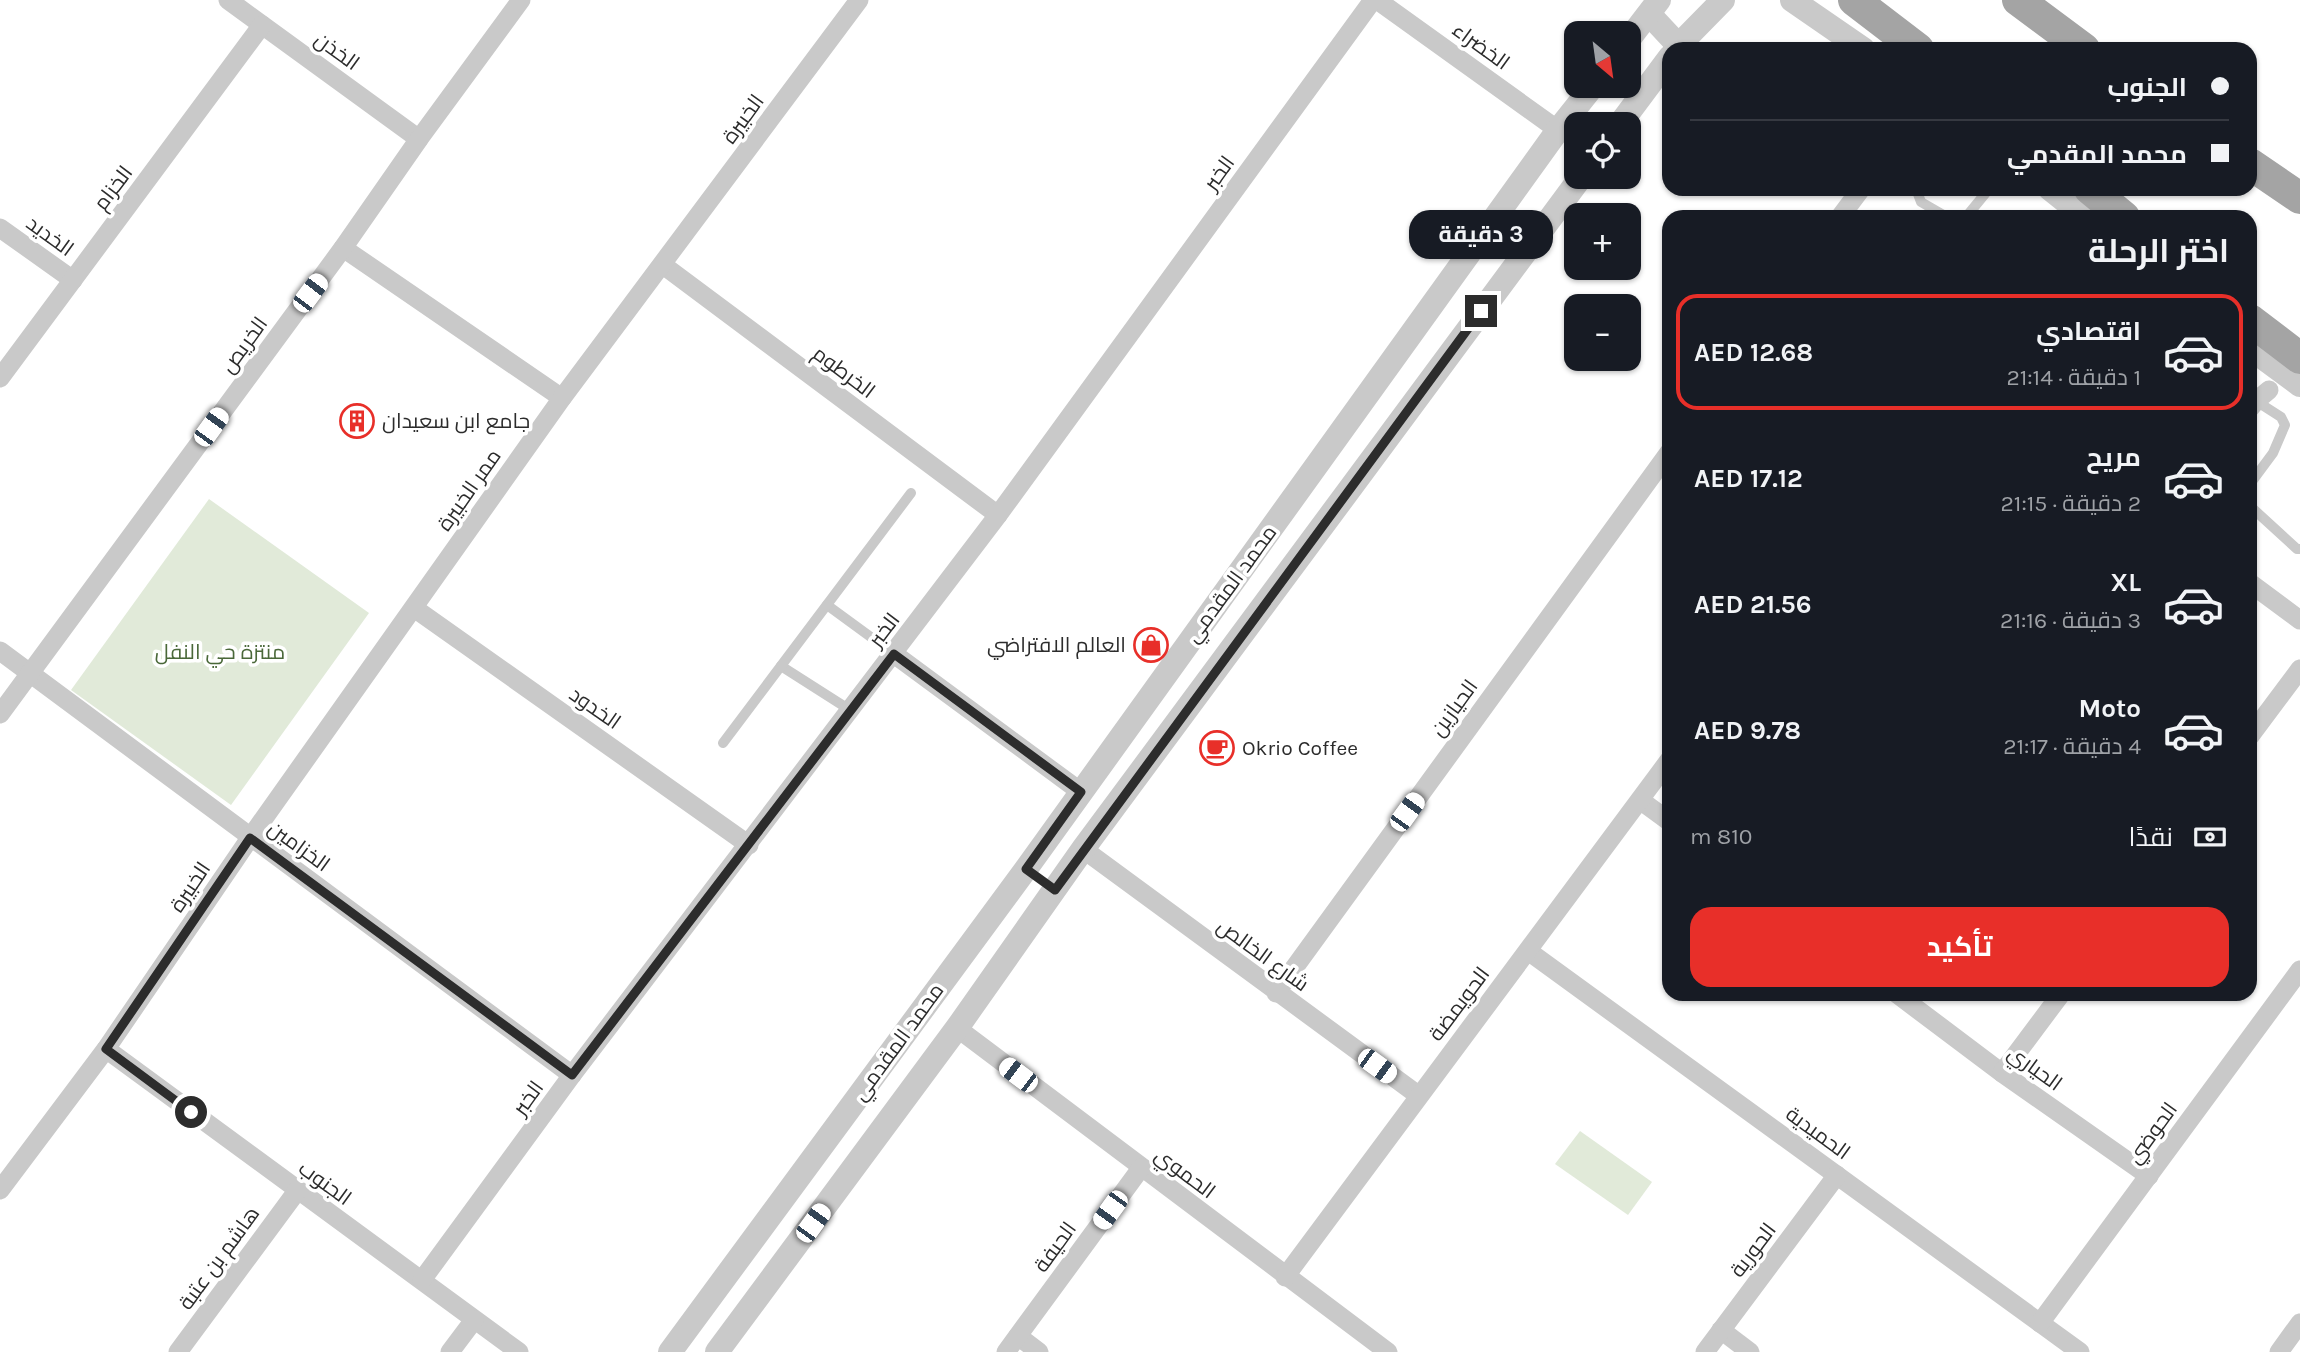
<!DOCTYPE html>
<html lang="ar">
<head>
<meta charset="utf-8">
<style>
  :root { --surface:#171b24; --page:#242831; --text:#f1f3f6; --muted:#9ea1a6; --line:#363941; --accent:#e82f29 }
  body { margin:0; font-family:Karla,Cairo,sans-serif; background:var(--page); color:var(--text); direction:rtl; height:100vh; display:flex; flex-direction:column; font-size:26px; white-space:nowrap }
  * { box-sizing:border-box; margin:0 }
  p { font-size:23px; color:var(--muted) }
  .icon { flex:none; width:38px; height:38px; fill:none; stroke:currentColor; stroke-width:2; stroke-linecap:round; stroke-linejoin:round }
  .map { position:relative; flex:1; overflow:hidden; direction:ltr }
  .details { position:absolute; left:1662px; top:210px; width:595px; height:791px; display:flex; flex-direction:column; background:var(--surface); border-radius:21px; box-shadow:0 2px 5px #0004; direction:rtl }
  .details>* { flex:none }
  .guide { position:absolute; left:1662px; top:42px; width:595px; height:154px; border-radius:21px; box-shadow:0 2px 5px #0004; direction:rtl; display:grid; align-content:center; height:154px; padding:0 28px; background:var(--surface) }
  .needle { width:46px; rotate:151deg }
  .tools { position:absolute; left:1564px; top:21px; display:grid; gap:14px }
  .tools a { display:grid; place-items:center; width:77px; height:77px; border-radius:14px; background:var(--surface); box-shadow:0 2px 5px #0004; font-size:35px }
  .end { position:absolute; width:32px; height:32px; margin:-16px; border:9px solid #2c2c2c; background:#fff; box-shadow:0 0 0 4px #fff }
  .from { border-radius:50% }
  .bubble { position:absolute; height:49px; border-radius:21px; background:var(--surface); box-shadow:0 2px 5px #0004; font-size:23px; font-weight:700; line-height:49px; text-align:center; direction:rtl }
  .car { position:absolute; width:21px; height:42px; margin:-21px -10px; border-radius:9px; box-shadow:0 0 5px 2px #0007; background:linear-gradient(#fff 24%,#345 0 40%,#fff 0 76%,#345 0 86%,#fff 0) }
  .guide b { display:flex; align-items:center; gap:24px; height:66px; font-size:26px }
  .guide b+b { border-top:2px solid var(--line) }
  .guide i { width:18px; height:18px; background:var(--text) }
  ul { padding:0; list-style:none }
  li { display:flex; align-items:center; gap:21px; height:116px; margin:0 14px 10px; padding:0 14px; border:4px solid transparent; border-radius:21px }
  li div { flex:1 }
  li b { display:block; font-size:26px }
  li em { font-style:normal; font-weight:700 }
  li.active { border-color:var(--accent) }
  li>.icon { width:63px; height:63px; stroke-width:1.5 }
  h2 { padding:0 28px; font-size:32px; line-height:84px }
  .pay { display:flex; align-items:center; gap:18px; height:77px; padding:0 28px; font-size:26px }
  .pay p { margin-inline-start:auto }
  .action { display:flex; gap:14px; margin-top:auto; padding:14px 28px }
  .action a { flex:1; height:80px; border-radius:21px; background:var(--accent); color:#fff; font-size:28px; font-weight:700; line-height:80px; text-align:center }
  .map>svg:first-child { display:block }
  .green { fill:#e1ead9 }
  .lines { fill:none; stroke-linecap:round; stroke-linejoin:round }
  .service { stroke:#c9c9c9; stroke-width:10 }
  .minor { stroke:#c9c9c9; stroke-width:19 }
  .tertiary { stroke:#c9c9c9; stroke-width:24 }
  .primary { stroke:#a4a4a4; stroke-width:32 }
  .route { stroke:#2c2c2c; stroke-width:9 }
  .labels { text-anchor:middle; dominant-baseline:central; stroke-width:7; stroke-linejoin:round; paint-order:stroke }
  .street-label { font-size:21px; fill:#2c2c2c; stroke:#fff }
  .poi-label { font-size:21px; fill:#2c2c2c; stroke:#fff; text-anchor:start }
  .park-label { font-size:21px; fill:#4a6839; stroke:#fff }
</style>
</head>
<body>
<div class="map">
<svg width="2300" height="1352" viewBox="0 0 2300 1352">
  <rect width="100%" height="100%" fill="#fff"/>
  <g class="green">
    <polygon points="209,499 369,613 231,805 71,690"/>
    <polygon points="1580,1131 1652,1182 1628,1215 1555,1164"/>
  </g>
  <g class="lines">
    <g class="service">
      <polyline points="1919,189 1918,194 1921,202 1947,217"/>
      <polyline points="1966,217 1989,189"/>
      <polyline points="2250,484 2273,453 2285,425 2281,417 2256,401"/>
      <polyline points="2250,506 2297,549 2300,549"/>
      <polyline points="827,605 894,654"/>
      <polyline points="781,666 850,710"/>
      <polyline points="723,743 911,493"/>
    </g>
    <g class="minor">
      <polyline points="228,0 419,139"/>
      <polyline points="1377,0 1558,130"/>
      <polyline points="1840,217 1861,189"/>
      <polyline points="0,228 73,280"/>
      <polyline points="343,248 562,398"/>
      <polyline points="663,265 998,515"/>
      <polyline points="0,378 262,25"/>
      <polyline points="2250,408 2256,401 2269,390"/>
      <polyline points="2250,583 2300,620"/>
      <polyline points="414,608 749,845"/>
      <polyline points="0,651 572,1075"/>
      <polyline points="894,654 1081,792"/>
      <polyline points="0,714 343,248 419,139 521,0"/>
      <polyline points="2250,736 2300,669"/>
      <polyline points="1640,800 1670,822"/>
      <polyline points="1083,849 1418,1095"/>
      <polyline points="1528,951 2080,1352"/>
      <polyline points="1276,993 1670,451"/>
      <polyline points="1897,994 2002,1073 2149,1176"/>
      <polyline points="957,1028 1388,1352"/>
      <polyline points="106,1049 519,1352"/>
      <polyline points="2002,1073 2061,994"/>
      <polyline points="0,1190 106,1049 250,838 562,398 859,0"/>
      <polyline points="1285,1277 1670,759"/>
      <polyline points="422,1280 572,1075 998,515 1373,0"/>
      <polyline points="2040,1323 2300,970"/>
      <polyline points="1721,1330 1750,1352"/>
      <polyline points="1018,1336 1039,1352"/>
      <polyline points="178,1352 297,1191"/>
      <polyline points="450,1352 474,1320"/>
      <polyline points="1006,1352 1141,1168"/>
      <polyline points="1705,1352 1837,1175"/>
      <polyline points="2279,1352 2300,1323"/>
    </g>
    <g class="tertiary">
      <polyline points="1792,0 1863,49"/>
      <polyline points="1649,14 1678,45"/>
      <polyline points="1629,39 1659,0"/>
      <polyline points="1675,49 1723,0"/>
      <polyline points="1620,124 1670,57"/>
      <polyline points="2050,189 2085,217"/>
      <polyline points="2250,348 2300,385"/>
      <polyline points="670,1352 1026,869 1558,130 1593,86"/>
      <polyline points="717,1352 957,1028 1083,849 1581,177"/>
    </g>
    <g class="primary">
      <polyline points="1854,0 1918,49"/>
      <polyline points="2018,0 2084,49"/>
      <polyline points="2250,164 2300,198"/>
      <polyline points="2090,189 2124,217"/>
      <polyline points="2250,320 2300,358"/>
    </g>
  </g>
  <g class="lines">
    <polyline class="route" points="191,1112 106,1049 250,838 572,1075 894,654 1081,792 1026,869 1055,890 1481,311"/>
  </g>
  <defs>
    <g id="building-ring" transform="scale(1.75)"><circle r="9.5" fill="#fff" stroke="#e82f29" stroke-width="1.5"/><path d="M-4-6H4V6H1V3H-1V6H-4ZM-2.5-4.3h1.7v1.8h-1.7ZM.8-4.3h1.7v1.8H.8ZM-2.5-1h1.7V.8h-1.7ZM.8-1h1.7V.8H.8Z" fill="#e82f29"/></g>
    <g id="shop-ring" transform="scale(1.75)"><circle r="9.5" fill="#fff" stroke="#e82f29" stroke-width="1.5"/><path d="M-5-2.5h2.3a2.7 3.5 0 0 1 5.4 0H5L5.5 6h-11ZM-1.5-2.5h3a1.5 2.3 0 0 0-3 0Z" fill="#e82f29"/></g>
    <g id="cafe-ring" transform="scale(1.75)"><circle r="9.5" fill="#fff" stroke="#e82f29" stroke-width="1.5"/><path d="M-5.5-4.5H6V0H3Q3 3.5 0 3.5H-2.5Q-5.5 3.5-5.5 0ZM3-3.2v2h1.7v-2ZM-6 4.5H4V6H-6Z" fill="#e82f29"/></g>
  </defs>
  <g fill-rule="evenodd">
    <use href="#building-ring" x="357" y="421"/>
    <use href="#shop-ring" x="1151" y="645"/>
    <use href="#cafe-ring" x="1217" y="748"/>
  </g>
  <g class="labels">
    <g class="street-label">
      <text transform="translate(1481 46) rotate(36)">الخضراء</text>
      <text transform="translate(337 51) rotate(36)">الخذن</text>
      <text transform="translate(743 119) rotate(-54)">الخبيرة</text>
      <text transform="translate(1219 173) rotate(-54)">الخبر</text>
      <text transform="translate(113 188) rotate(-53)">الخزام</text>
      <text transform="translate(50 236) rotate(36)">الخديد</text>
      <text transform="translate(244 345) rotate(-54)">الخريص</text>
      <text transform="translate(844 372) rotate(37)">الخرطوم</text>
      <text transform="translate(469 490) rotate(-55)">ممر الخبيرة</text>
      <text transform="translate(1231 584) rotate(-54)">محمد المقدمي</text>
      <text transform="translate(884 630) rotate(-53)">الخبر</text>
      <text transform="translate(595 708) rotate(35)">الخدود</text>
      <text transform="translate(1454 708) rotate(-54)">الحيازين</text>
      <text transform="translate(299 846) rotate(36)">الخزامين</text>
      <text transform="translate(190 887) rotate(-56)">الخبيرة</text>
      <text transform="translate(1263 955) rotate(36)">شارع الخالص</text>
      <text transform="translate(1459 1004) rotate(-53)">الحويمضة</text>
      <text transform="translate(898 1042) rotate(-54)">محمد المقدمي</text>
      <text transform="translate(2035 1068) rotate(36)">الحياري</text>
      <text transform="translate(528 1098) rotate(-54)">الخبر</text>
      <text transform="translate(1818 1133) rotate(36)">الحميدية</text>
      <text transform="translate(2152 1133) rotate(-54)">الحوضي</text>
      <text transform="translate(1185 1173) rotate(37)">الحموي</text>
      <text transform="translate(325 1183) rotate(36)">الجنوب</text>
      <text transform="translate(1055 1247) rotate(-54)">الحيفة</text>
      <text transform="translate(1753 1250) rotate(-53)">الحورية</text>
      <text transform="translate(219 1258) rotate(-54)">هاشم بن عتبة</text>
    </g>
    <g class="poi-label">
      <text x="382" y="421">جامع ابن سعيدان</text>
      <text x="1126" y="645" text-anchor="end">العالم الافتراضي</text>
      <text x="1242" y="748">Okrio Coffee</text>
    </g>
    <g class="park-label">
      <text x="220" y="652">منتزة حي النفل</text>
    </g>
  </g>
</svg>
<div class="tools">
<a><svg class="needle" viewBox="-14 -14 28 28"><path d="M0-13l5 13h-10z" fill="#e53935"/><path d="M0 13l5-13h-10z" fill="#9ea1a6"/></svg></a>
<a><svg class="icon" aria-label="locate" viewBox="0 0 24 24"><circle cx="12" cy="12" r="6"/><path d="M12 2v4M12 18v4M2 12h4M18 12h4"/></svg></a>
<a>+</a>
<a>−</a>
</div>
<i class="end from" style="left:191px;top:1112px"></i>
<i class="end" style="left:1481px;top:311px"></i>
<div class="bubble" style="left:1409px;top:210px;width:144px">3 دقيقة</div>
<i class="car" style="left:310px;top:293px;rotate:37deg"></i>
<i class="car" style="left:211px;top:427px;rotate:36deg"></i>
<i class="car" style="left:1407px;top:812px;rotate:36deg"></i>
<i class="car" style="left:1377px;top:1066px;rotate:126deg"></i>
<i class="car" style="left:1018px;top:1075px;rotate:307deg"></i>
<i class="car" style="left:1110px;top:1210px;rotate:216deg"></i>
<i class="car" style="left:813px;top:1223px;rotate:36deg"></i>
<div class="guide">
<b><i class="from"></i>الجنوب</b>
<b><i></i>محمد المقدمي</b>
</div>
<section class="details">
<h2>اختر الرحلة</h2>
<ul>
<li class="active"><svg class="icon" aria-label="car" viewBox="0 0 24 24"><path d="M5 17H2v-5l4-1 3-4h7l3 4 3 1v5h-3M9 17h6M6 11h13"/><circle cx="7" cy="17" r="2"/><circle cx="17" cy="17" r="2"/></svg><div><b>اقتصادي</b><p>1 دقيقة · 21:14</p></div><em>AED 12.68</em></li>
<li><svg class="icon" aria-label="car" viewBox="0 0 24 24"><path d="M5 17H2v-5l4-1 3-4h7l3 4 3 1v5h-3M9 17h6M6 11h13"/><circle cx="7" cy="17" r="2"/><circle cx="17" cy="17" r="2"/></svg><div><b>مريح</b><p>2 دقيقة · 21:15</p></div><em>AED 17.12</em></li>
<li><svg class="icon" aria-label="car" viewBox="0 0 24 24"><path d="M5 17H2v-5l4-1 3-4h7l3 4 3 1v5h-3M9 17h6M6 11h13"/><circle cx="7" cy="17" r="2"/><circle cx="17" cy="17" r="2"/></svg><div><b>XL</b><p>3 دقيقة · 21:16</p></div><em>AED 21.56</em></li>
<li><svg class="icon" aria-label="car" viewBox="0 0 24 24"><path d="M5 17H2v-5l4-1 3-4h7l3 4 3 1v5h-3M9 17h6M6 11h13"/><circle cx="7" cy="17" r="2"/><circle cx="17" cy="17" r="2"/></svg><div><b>Moto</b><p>4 دقيقة · 21:17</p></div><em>AED 9.78</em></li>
</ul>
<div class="pay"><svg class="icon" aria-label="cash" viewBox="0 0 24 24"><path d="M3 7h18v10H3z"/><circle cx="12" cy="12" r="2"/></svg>نقدًا<p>810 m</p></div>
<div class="action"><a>تأكيد</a></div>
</section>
</div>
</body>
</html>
